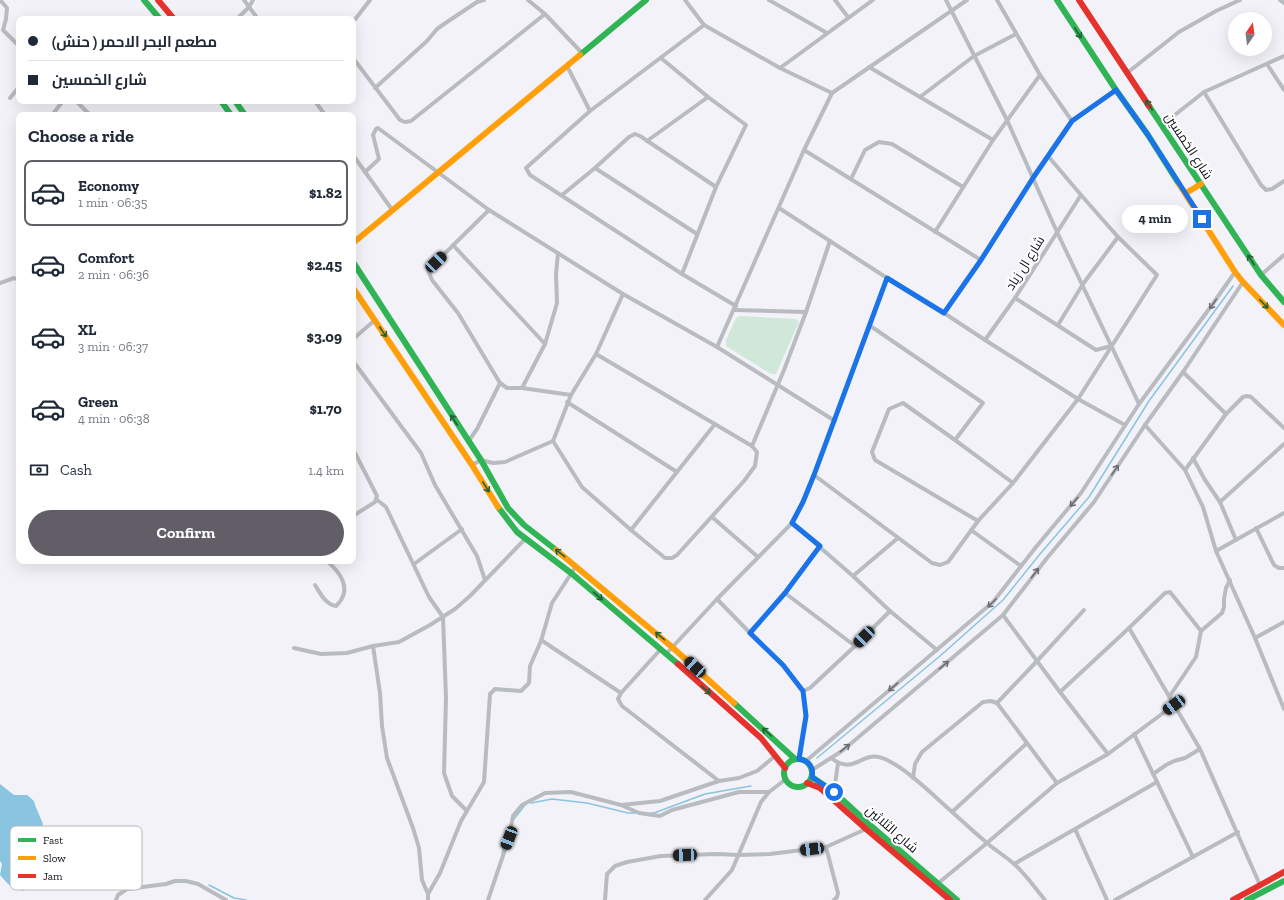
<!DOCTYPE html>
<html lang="en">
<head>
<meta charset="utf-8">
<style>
  :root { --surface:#fff; --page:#f6f6f7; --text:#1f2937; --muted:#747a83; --line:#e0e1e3; --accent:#615e67 }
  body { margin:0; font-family:"Zilla Slab",Cairo,serif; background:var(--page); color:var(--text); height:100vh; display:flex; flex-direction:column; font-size:15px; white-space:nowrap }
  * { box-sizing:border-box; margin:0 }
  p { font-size:13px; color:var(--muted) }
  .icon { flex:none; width:22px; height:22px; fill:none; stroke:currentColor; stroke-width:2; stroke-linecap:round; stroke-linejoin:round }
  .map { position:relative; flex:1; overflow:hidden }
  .sheet { position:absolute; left:16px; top:112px; width:340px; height:452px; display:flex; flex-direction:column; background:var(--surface); border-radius:8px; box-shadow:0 4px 16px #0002 }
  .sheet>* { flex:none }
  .hud { position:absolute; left:16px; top:16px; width:340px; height:88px; border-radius:8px; box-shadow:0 4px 16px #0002; display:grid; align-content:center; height:88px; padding:0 12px; background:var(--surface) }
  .needle { width:26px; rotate:14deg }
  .controls { position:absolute; left:1228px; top:12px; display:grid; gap:8px }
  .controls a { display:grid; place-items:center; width:44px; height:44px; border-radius:50%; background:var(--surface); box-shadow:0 4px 16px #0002; font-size:20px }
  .end { position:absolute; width:18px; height:18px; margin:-9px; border:5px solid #1a73e8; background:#fff; box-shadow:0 0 0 2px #fff }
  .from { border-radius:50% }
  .bubble { position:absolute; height:28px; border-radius:14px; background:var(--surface); box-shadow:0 4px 16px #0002; font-size:13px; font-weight:800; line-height:28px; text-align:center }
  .car { position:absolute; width:12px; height:24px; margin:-12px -6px; border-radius:5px; box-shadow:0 0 3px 1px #0007; background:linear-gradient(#222 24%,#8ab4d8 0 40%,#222 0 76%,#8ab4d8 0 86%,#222 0) }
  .hud b { display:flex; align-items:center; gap:14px; height:38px; font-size:15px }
  .hud b+b { border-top:1px solid var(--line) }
  .hud i { width:10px; height:10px; background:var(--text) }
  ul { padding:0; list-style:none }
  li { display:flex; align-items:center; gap:12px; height:66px; margin:0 8px 6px; padding:0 4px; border:2px solid transparent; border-radius:8px }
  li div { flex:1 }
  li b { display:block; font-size:15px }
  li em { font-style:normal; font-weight:800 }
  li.selected { border-color:var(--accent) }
  li>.icon { width:36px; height:36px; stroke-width:1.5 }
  h2 { padding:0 12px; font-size:18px; line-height:48px }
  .pay { display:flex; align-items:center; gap:10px; height:44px; padding:0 12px; font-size:15px }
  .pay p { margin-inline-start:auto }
  .cta { display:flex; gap:8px; margin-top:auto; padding:8px 12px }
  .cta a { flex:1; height:46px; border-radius:24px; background:var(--accent); color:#fff; font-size:16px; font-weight:800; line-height:46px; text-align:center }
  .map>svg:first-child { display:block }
  .green { fill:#d0e8d9 }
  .water { fill:#89c4e0 }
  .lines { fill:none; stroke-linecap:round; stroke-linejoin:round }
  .stream { stroke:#89c4e0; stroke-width:1.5 }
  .street { stroke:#b8bcc0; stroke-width:4 }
  .fast { stroke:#30b455; stroke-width:6 }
  .slow { stroke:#ff9f0a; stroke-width:6 }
  .jam { stroke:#e5322d; stroke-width:6 }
  .oneway { stroke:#216237 }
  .oneway2 { stroke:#6d6e75 }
  .route { stroke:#1a73e8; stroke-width:5 }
  .labels { text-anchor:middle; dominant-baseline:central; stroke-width:4; stroke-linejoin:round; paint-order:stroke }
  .street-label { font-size:13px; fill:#120f19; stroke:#fff }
  .key { fill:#fff; stroke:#b8b7ba; stroke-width:1 }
  .key-label { font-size:11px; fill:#120f19 }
</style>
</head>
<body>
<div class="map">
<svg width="1284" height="900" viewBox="0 0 1284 900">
  <rect width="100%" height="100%" fill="#f3f2f8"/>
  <polygon class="green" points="740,316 796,319 799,322 776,374 771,374 726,346 726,340 736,318"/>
  <polygon class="water" points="0,784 14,795 27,795 34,801 35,805 43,824 29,886 23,891 8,884 0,875 2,864 0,861"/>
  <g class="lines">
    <g class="stream">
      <polyline points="817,758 940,656 1003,600 1040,554 1089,497 1149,401 1233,286"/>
      <polyline points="531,803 552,799 587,803 628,813 635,813"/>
      <polyline points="651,813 654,813 705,794 751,786"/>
      <polyline points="514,819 525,805"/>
      <polyline points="502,853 508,835"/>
      <polyline points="209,885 234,898 246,900"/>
    </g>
    <g class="street">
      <polyline points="0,0 7,8 6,19 3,30 19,46"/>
      <polyline points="244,0 258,19"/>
      <polyline points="528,0 545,14 582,53"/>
      <polyline points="685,0 704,25 780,68 832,93"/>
      <polyline points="769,0 827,33"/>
      <polyline points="835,0 848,17"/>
      <polyline points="946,0 1007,120 1057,232 1139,404"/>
      <polyline points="997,0 1040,75 1072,121"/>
      <polyline points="1280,0 1284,3"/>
      <polyline points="237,19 249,7 253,0"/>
      <polyline points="353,22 370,0"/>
      <polyline points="704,25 590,111 526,168 530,175 682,274 736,306"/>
      <polyline points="353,58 400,120 405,122 411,121 545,14"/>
      <polyline points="661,58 708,97 746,125 716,187 682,274"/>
      <polyline points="1267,64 1284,90"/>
      <polyline points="567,66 590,111"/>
      <polyline points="869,67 993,140"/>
      <polyline points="780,68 873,0"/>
      <polyline points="1127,73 1179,32 1216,11 1240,0"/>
      <polyline points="375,88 427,41 437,29 444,24 477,2 484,0"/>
      <polyline points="1204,92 1261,185 1266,190 1272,189 1284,181"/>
      <polyline points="920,97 974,56 1016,34"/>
      <polyline points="10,98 19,87"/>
      <polyline points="76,101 90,115"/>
      <polyline points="315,101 325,115"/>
      <polyline points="52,115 63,101"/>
      <polyline points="1162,125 1204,92 1284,56"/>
      <polyline points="647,141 708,97"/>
      <polyline points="804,150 981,260"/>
      <polyline points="353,155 393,211"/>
      <polyline points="595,168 697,234"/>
      <polyline points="365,172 379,159 373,135 376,129 378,128 489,210 623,294 717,347 835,421"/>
      <polyline points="851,179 865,150 879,142 892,144 963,187"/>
      <polyline points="562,195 595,168 629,137 635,134 640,136 716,187"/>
      <polyline points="779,208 887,278 944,313 985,340 1078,399 1125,425"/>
      <polyline points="489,210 428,270 432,280 458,313 500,383 507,388 522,388 571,395"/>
      <polyline points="935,232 993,140 1040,75"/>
      <polyline points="453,245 545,344"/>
      <polyline points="1261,275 1284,255"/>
      <polyline points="0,283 14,278 19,280"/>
      <polyline points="1015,298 1096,350 1111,346"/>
      <polyline points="734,310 806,312"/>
      <polyline points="944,313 981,260 1033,177 1072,121 1116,90"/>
      <polyline points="869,325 983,403 955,440"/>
      <polyline points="1058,325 1083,284 1118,237"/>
      <polyline points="353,339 375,320"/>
      <polyline points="985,340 1015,298 1081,195"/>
      <polyline points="717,347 804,150 832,93 967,0"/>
      <polyline points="353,361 421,453 435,485 477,556 485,580"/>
      <polyline points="1183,372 1226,414"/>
      <polyline points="522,388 545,344 557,303 556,274 558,253"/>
      <polyline points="567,402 677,472"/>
      <polyline points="1145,425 1185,470 1203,507 1216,551 1255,638 1284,709"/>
      <polyline points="553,441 571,395 596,354 623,294"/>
      <polyline points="468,442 477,429 500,383"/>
      <polyline points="752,446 784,370 806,312 830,241"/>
      <polyline points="353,449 377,496 375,502 353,516"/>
      <polyline points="1193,458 1205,480 1220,502 1236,540"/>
      <polyline points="472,465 481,460 493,463 505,462 553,441 582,487 631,530 665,558 672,558 677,555 744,481 755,466 757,452 752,446 596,354"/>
      <polyline points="1185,470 1226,414 1243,397 1247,396 1251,397 1284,428"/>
      <polyline points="814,475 932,563 940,565 948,562 978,521 1013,483 1078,399 1157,275 1118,237 1081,195 1048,156"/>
      <polyline points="376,499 386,507 429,597 443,617 446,698 444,773 452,796 467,811"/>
      <polyline points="1220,502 1284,444"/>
      <polyline points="712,517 758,557"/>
      <polyline points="978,521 875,460 872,452 889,409 903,403 955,440 1013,483"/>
      <polyline points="792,523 853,576 890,611 937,650"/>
      <polyline points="1256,528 1274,565 1279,568 1284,568"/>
      <polyline points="631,530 715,424"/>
      <polyline points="971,530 1021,566"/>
      <polyline points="1216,551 1284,513"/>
      <polyline points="414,564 462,529"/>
      <polyline points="853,576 898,538"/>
      <path d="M315 585C320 593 325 604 336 606 353 590 341 573 327 561"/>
      <polyline points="785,593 855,646"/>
      <polyline points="717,599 750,633 783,665 803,691 806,716 799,759"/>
      <polyline points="1003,615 1060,692 1108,754"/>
      <polyline points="1129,628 1165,593 1170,592 1201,631"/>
      <polyline points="750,633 785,593 820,546"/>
      <polyline points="1255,638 1284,622"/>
      <polyline points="541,640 621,693"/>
      <polyline points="373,646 380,693 382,726 387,758 413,828 419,848 422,880 428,894"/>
      <polyline points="294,648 321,654 347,653 373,646 399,642 430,625 455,609 470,596 526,538"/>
      <polyline points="660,650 621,693 618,699 622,706 719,781"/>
      <polyline points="666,654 717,599 792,523 803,502 814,475 887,278"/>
      <polyline points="803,691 810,688 855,646 890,611"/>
      <polyline points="1060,692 1129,628 1200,749 1260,885"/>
      <polyline points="1169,697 1196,657 1201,631 1222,613 1224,607 1224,599 1226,588 1230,580"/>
      <polyline points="997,703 1037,661 1084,610"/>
      <polyline points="1134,734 1193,857"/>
      <path d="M831 758C857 777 861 748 885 759 907 769 932 794 950 810 962 821 974 832 987 843 995 850 1005 856 1013 863 1025 873 1035 888 1045 900"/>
      <polyline points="806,761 993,602 1036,547 1081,493 1139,404 1212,305 1235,272"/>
      <polyline points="812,770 842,751 1003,615 1047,558 1094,502 1145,425 1183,372 1243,282"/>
      <polyline points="1153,774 1166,765 1174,761 1185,758 1200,749"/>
      <polyline points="913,778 915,764 922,752 983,702 991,701 997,703 1057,783"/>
      <polyline points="834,792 838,763"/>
      <polyline points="621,805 660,801 719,781 739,778 757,771 775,756"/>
      <polyline points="952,812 1027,743"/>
      <polyline points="1075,829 1107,900"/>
      <polyline points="1014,864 1157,782"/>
      <polyline points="936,885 987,843 1057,783 1108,754 1174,705"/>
      <polyline points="116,900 118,895 127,889 166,884 175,881 186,881 198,884 226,900"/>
      <polyline points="428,900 428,894 440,873 461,821 484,782 490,694 495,689 521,691 529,683 530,666 541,641 552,603 576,566"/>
      <polyline points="488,900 509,838 513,816 522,805 545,793 571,792 621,805 639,813 660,816 672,810 739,792 769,792"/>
      <polyline points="605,900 607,874 615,866 627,862 661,856 717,854 739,855 770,854 826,847"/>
      <polyline points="705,900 732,870 761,802 769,792 786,779"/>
      <polyline points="834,900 837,897 838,893 826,847 866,829"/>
      <polyline points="1115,900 1238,832"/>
    </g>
    <g class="fast">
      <polyline points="144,0 160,19"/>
      <polyline points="1057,0 1116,90 1148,135 1179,184"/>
      <polyline points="580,55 646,0"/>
      <polyline points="221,101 231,115"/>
      <polyline points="235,101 245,115"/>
      <polyline points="1149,106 1261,275 1284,302"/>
      <polyline points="353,262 481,460 508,508 524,525 556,550"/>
      <polyline points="498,507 517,532 571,573 678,664"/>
      <polyline points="734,703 795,759"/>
      <circle cx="798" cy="773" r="14"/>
      <polyline points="812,777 834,792 870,825 957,900"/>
      <polyline points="1247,900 1284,881"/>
    </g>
    <g class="slow">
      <polyline points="1179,184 1235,272 1243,282 1284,325"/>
      <polyline points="1186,193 1201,184"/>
      <polyline points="353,243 580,55"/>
      <polyline points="353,288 472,465 498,507"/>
      <polyline points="556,550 672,647 734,703"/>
    </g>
    <g class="jam">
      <polyline points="158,0 174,19"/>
      <polyline points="1079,0 1149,106"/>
      <polyline points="678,664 761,738 785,768"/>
      <polyline points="807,783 820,788 866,829 950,900"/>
      <polyline points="1233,900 1284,872"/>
    </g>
  </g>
  <defs><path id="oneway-shaft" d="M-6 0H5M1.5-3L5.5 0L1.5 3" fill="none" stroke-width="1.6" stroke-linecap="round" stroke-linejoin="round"/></defs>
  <g class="oneway">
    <use href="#oneway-shaft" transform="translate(1078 33) rotate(57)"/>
    <use href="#oneway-shaft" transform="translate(1149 105) rotate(-124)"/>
    <use href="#oneway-shaft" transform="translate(1251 260) rotate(-123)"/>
    <use href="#oneway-shaft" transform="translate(1264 304) rotate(46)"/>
    <use href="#oneway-shaft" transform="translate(383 332) rotate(56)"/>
    <use href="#oneway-shaft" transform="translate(454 420) rotate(-123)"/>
    <use href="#oneway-shaft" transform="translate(486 487) rotate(58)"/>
    <use href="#oneway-shaft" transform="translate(560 553) rotate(-142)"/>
    <use href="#oneway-shaft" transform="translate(598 596) rotate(41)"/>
    <use href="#oneway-shaft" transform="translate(660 636) rotate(-140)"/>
    <use href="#oneway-shaft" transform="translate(706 690) rotate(41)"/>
    <use href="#oneway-shaft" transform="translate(767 732) rotate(-138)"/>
  </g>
  <g class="oneway2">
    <use href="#oneway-shaft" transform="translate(1213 304) rotate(125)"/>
    <use href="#oneway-shaft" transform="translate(1115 470) rotate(-56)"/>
    <use href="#oneway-shaft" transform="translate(1074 502) rotate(130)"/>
    <use href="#oneway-shaft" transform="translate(1035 573) rotate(-53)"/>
    <use href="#oneway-shaft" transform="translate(992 603) rotate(135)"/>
    <use href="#oneway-shaft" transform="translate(944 665) rotate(-40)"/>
    <use href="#oneway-shaft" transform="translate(893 687) rotate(139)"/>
    <use href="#oneway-shaft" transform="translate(845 748) rotate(-38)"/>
  </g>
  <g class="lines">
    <path class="route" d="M834 792 812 777C814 767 809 761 799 759L806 716 803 691 783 665 750 633 785 593 820 546 792 523 803 502 814 475 887 278 944 313 981 260 1033 178 1072 121 1116 90 1148 135 1202 219"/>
  </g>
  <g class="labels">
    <g class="street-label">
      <text transform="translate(1189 146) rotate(57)">شارع الخمسين</text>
      <text transform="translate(1025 263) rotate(-58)">شارع ال زياد</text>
      <text transform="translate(892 829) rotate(41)">شارع الثلاثين</text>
    </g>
  </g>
  <rect x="10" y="826" width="132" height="64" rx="6" class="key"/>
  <rect x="18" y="838" width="18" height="4" fill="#30b455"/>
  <rect x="18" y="856" width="18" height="4" fill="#ff9f0a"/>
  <rect x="18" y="874" width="18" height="4" fill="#e5322d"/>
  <g class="key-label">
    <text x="43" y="844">Fast</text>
    <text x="43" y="862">Slow</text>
    <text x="43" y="880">Jam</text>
  </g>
</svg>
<div class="controls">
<a><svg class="needle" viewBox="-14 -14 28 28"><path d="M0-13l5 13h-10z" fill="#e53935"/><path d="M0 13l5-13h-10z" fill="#747a83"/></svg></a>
</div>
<i class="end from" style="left:834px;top:792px"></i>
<i class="end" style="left:1202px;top:219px"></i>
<div class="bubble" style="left:1122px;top:205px;width:66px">4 min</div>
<i class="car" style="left:436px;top:262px;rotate:46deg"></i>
<i class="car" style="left:864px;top:637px;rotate:225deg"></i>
<i class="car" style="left:695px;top:667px;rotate:312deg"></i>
<i class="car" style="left:1174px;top:705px;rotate:234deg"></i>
<i class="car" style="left:509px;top:838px;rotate:201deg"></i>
<i class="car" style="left:812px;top:849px;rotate:263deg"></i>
<i class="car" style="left:685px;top:855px;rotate:268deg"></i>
<div class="hud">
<b><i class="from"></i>مطعم البحر الاحمر ( حنش)</b>
<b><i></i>شارع الخمسين</b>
</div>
<section class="sheet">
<h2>Choose a ride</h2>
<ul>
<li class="selected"><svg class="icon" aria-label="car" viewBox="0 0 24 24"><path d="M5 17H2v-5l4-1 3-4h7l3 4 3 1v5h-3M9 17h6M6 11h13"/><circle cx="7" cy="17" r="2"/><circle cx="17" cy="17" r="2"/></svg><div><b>Economy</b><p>1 min · 06:35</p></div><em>$1.82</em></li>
<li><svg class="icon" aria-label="car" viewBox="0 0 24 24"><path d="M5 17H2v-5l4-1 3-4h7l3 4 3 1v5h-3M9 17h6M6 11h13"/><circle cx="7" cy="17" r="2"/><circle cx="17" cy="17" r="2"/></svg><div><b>Comfort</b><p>2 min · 06:36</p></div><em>$2.45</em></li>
<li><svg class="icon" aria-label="car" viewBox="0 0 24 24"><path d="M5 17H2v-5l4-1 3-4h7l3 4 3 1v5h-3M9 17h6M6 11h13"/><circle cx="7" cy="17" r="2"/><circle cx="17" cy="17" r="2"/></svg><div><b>XL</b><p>3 min · 06:37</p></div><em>$3.09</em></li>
<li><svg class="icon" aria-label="car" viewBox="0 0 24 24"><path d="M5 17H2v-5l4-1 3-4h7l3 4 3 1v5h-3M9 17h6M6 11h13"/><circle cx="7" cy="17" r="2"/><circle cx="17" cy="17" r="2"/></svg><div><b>Green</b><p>4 min · 06:38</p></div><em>$1.70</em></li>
</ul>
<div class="pay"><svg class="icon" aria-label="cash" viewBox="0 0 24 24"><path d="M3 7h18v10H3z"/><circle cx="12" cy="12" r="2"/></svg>Cash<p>1.4 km</p></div>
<div class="cta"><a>Confirm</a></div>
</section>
</div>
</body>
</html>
